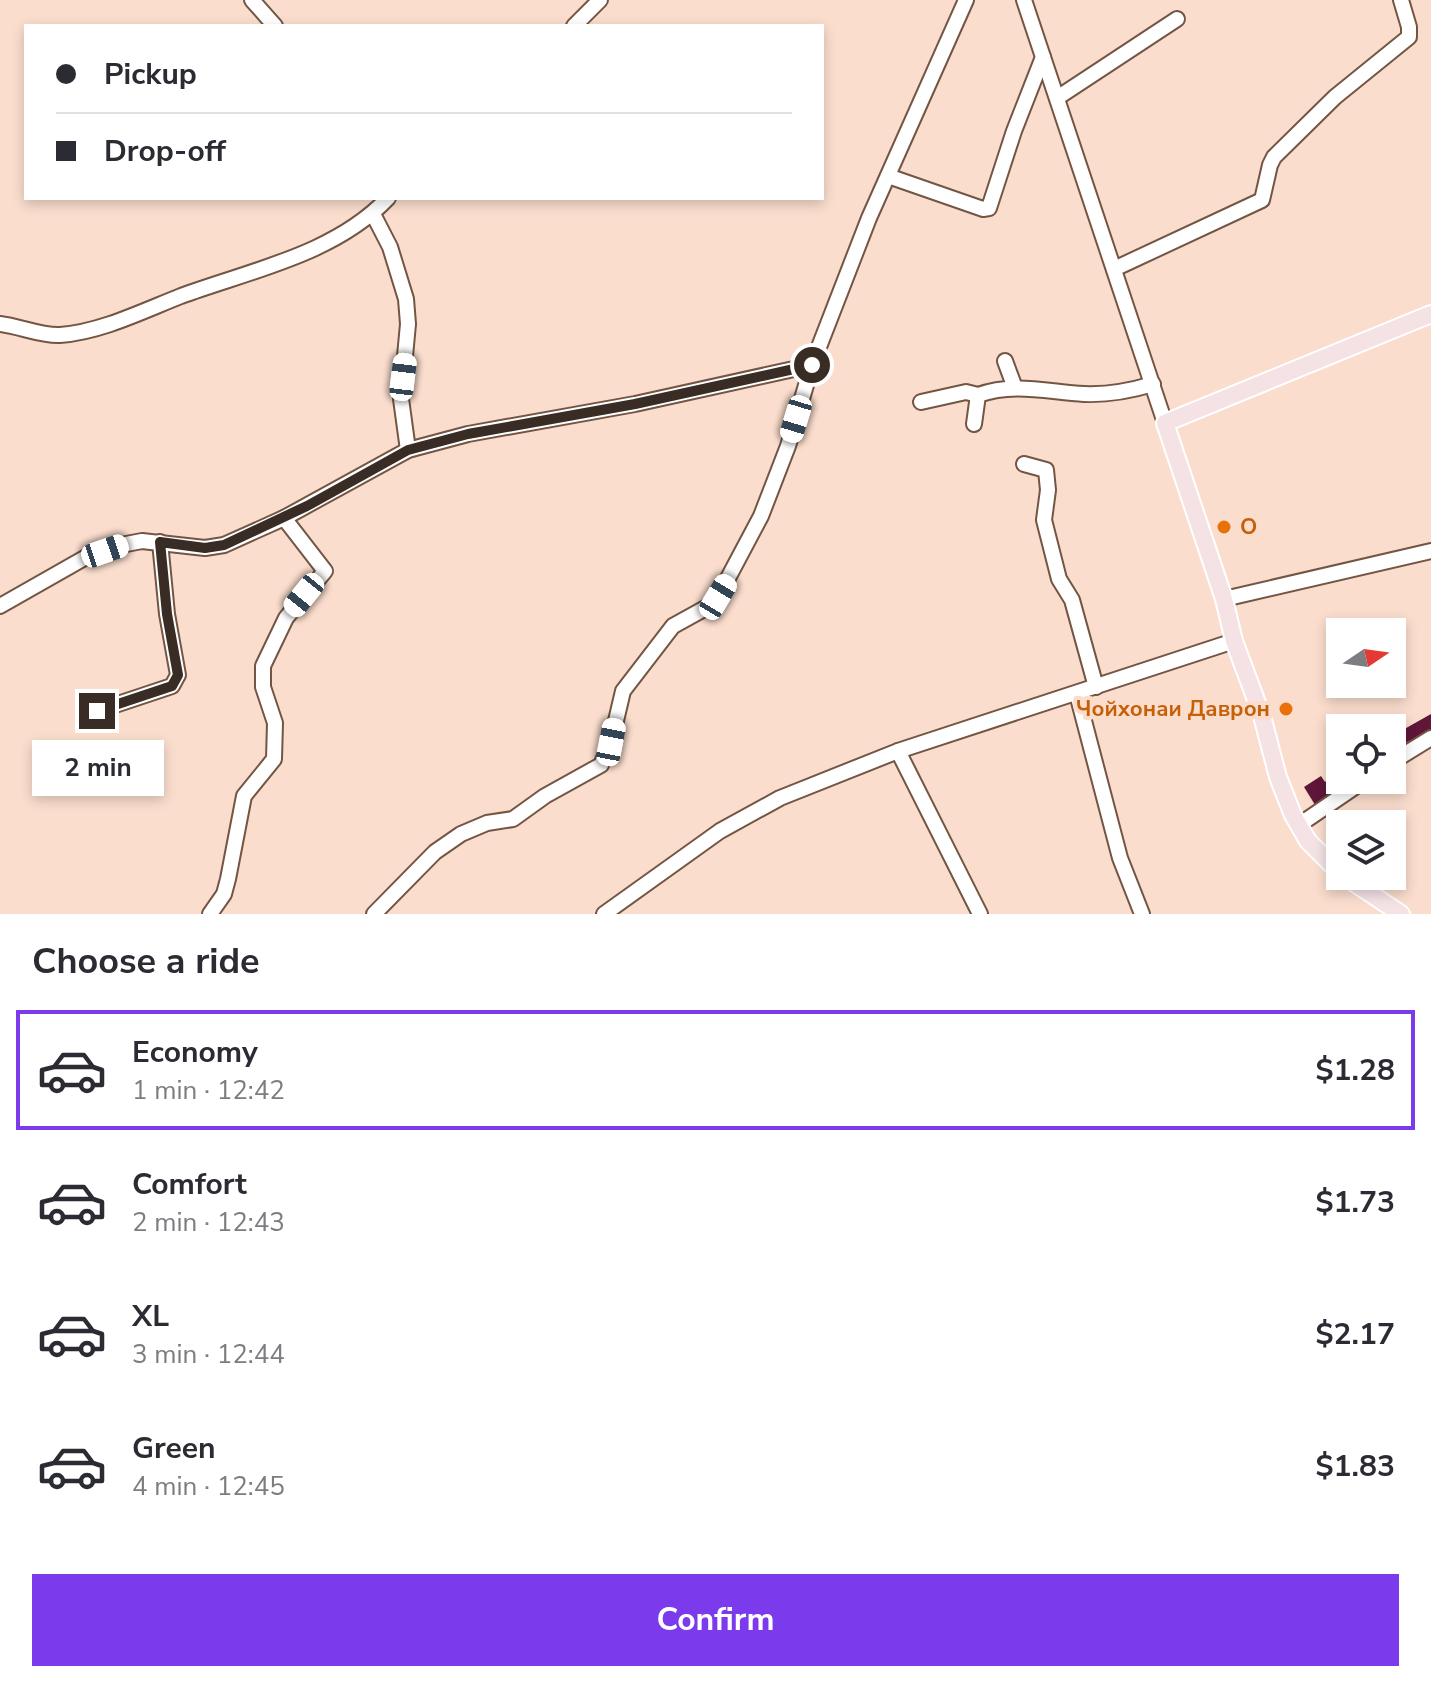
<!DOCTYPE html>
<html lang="en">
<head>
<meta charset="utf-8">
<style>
  :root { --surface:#fff; --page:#f2f2f3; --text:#2b2b33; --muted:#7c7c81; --line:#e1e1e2; --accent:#7c3aed }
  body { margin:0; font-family:"Nunito Sans",sans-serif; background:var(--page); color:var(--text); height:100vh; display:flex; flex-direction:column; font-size:30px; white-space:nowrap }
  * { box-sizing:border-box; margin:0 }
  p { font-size:26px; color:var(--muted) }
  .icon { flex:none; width:44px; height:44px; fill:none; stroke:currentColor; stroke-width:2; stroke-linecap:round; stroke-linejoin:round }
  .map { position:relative; height:914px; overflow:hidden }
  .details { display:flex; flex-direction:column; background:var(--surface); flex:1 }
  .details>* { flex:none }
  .banner { position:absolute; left:24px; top:24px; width:800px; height:176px; border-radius:0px; box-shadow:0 4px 12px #0003; display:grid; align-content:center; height:176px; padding:0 32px; background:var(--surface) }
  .needle { width:52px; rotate:77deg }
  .buttons { position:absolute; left:1326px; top:618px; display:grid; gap:16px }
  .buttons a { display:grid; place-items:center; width:80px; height:80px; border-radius:0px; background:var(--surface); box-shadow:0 4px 12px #0003; font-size:40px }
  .end { position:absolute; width:36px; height:36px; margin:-18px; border:10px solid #392c24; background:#fff; box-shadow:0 0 0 4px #fff }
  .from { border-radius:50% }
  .bubble { position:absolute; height:56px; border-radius:0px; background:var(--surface); box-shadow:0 4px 12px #0003; font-size:26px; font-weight:700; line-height:56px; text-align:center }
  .car { position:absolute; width:24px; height:48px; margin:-24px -12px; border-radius:10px; box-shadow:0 0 6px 2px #0007; background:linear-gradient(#fff 24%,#345 0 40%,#fff 0 76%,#345 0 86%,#fff 0) }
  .banner b { display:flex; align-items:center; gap:28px; height:76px; font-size:30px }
  .banner b+b { border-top:2px solid var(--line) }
  .banner i { width:20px; height:20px; background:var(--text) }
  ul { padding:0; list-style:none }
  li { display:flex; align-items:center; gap:24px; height:120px; margin:0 16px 12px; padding:0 16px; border:4px solid transparent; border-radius:0px }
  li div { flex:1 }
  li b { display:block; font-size:30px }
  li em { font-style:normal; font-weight:700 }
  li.active { border-color:var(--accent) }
  li>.icon { width:72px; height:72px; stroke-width:1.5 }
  h2 { padding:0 32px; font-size:36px; line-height:96px }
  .primary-button { display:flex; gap:16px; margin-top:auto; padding:16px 32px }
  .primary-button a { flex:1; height:92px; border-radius:0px; background:var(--accent); color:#fff; font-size:32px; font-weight:700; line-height:92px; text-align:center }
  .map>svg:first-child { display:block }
  .building { fill:#5f1839; filter:url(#shadow) }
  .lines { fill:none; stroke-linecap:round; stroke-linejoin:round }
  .minor-casing { stroke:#735544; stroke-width:18 }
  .major-casing { stroke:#fff; stroke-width:20 }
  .minor { stroke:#fff; stroke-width:14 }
  .major { stroke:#f4e2e5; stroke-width:16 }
  .route { stroke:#392c24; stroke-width:10 }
  .food-dot { fill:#e8710a; stroke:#faddcd; stroke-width:3 }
  .labels { text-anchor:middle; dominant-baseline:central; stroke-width:8; stroke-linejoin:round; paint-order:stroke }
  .food-label { font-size:22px; font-weight:bold; fill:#c56008; stroke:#faddcd; text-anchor:start }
</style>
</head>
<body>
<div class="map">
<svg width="1431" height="914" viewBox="0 0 1431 914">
  <defs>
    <filter id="shadow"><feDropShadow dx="5" dy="5" stdDeviation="2" flood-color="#0004"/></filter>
  </defs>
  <rect width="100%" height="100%" fill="#faddcd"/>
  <g class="building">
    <polygon points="1431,714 1431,731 1407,742 1392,753 1392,736"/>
    <polygon points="1340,772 1340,780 1355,780 1317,808 1304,787 1321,776 1325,782"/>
  </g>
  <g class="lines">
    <g class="minor-casing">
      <g id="minor">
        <polyline points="252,0 275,26"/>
        <polyline points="1024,0 1165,423"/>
        <polyline points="574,26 600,0"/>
        <polyline points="1057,98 1177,19"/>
        <polyline points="888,176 983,209 989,208 1014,131 1043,57"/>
        <polyline points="373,214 390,247 406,299 408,324 401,399 408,450"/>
        <polyline points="1114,269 1262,200 1270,165 1274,157 1335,97 1409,37 1409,27 1401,0"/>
        <path d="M0 324C19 326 41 336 60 335 101 332 143 311 181 296 252 270 335 254 388 198"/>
        <polyline points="1005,361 1015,388"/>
        <polyline points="921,402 966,392 978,395"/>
        <path d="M974 424 978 395C1014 382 1048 392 1084 394 1109 395 1130 391 1153 384"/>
        <polyline points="1024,464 1046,470 1048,490 1044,520 1059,579 1072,600 1096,687"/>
        <polyline points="1224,599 1431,551"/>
        <polyline points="0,606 88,556 121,545 142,541 205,548 224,545 284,518 408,450 468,434 635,404 812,365"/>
        <polyline points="1077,694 1120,858 1142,914"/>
        <polyline points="97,711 172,686 178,675 167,614 160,542"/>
        <polyline points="898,751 980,914"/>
        <polyline points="1392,762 1431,738"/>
        <polyline points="1299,825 1365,780"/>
        <polyline points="210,914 224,894 228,879 244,796 274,759 275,723 263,687 263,666 286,618 325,571 284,518"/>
        <polyline points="374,914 435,852 461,834 487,823 513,819 545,796 601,765 611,742 623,691 673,626 711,605 718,597 761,516 788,446 812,365 869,218 966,0"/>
        <polyline points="604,914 720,831 780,798 898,751 1234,641"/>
      </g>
    </g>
    <g class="major-casing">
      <g id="major">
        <polyline points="1340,873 1308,841 1293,815 1278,777 1262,716 1234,641 1224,599 1165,423 1431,314"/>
        <polyline points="1344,876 1401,914"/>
      </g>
    </g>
    <use href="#minor" class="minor"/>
    <use href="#major" class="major"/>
  </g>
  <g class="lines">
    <polyline class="route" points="97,711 172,686 178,675 167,614 160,542 205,548 224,545 307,506 408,450 468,434 635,404 812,365"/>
  </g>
  <g class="food-dot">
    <circle cx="1224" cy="527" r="8"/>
    <circle cx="1286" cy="709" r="8"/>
  </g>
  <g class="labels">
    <g class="food-label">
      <text x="1240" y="527">O</text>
      <text x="1270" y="709" text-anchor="end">Чойхонаи Даврон</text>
    </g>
  </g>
</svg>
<div class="buttons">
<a><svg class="needle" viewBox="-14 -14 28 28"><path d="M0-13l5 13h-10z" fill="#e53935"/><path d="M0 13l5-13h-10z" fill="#7c7c81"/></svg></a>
<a><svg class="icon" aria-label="locate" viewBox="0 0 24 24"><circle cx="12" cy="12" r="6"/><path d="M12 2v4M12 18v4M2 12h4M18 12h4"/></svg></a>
<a><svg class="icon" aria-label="layers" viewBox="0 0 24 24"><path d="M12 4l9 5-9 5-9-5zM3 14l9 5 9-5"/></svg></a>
</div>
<i class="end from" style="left:812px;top:365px"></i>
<i class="end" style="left:97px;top:711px"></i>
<div class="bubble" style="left:32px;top:740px;width:132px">2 min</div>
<i class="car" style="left:403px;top:377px;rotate:7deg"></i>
<i class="car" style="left:796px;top:419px;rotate:197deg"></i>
<i class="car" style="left:105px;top:551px;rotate:71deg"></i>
<i class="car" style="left:304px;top:595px;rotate:219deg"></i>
<i class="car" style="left:718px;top:597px;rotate:31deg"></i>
<i class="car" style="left:611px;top:742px;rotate:11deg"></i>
<div class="banner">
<b><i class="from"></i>Pickup</b>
<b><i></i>Drop-off</b>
</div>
</div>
<section class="details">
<h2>Choose a ride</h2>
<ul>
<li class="active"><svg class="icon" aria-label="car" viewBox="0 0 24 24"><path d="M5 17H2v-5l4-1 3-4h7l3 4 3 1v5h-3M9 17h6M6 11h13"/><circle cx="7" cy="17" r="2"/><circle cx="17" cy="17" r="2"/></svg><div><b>Economy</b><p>1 min · 12:42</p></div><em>$1.28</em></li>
<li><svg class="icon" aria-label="car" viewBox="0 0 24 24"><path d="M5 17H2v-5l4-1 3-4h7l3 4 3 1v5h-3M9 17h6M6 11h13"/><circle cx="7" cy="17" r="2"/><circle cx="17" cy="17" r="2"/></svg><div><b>Comfort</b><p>2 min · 12:43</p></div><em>$1.73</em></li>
<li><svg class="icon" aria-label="car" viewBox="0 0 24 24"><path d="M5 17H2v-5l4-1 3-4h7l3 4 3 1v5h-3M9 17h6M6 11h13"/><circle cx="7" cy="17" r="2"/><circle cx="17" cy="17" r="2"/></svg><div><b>XL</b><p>3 min · 12:44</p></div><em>$2.17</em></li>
<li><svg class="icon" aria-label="car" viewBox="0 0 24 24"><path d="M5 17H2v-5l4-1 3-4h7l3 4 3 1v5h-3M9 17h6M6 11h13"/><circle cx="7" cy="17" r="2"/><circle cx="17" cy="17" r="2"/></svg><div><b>Green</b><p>4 min · 12:45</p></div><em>$1.83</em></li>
</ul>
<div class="primary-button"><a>Confirm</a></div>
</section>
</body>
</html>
